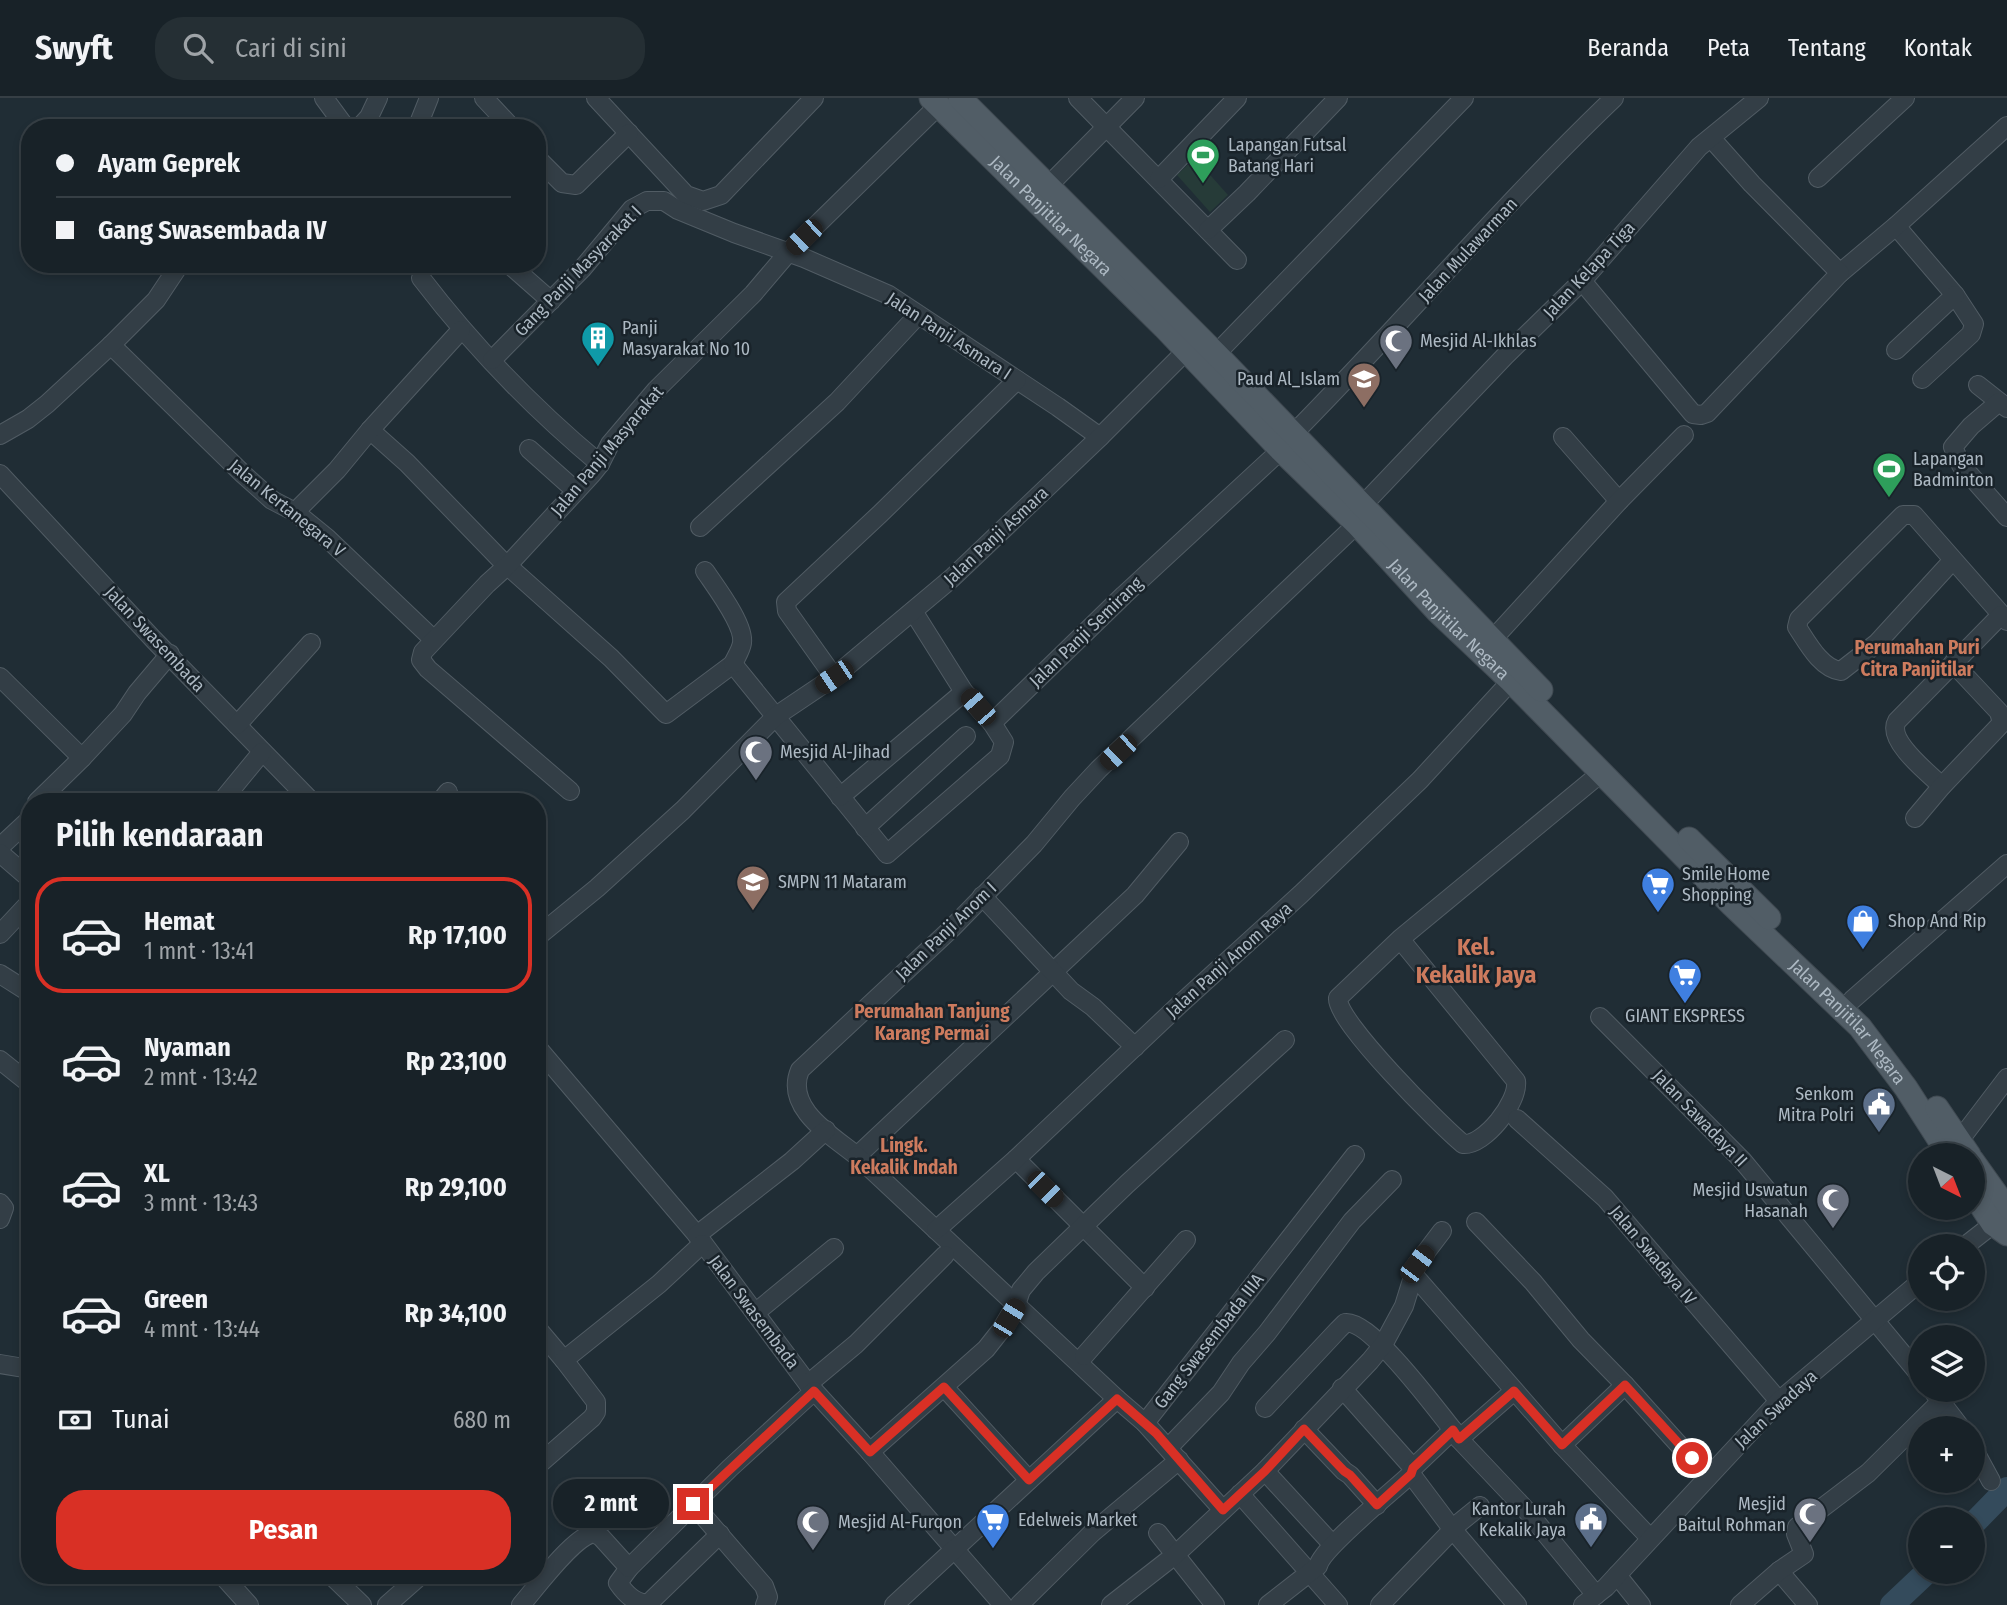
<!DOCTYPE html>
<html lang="id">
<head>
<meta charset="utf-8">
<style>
  :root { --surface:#182228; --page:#252f34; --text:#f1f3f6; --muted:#9fa4a8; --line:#363f45; --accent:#d93025 }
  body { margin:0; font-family:"Fira Sans Condensed",sans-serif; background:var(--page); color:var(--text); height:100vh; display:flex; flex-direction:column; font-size:26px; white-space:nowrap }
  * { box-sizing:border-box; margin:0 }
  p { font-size:23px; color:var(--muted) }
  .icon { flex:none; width:38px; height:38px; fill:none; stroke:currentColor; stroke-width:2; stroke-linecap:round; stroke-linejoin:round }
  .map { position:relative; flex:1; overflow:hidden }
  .drawer { position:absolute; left:21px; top:695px; width:525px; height:791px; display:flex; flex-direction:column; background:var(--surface); border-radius:28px; box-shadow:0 4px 10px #0003,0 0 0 2px var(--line) }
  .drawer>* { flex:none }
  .banner { position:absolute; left:21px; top:21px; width:525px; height:154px; border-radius:28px; box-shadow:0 4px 10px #0003,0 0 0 2px var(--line); display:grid; align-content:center; height:154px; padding:0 35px; background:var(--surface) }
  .needle { width:46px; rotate:138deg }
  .tools { position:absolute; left:1908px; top:1045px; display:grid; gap:14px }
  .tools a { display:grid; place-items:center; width:77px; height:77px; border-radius:50%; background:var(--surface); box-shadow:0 4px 10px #0003,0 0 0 2px var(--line); font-size:35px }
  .end { position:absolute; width:32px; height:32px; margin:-16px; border:9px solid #d93025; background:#fff; box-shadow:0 0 0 4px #fff }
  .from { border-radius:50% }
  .bubble { position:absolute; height:49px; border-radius:24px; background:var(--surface); box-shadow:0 4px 10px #0003,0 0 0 2px var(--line); font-size:23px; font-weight:700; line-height:49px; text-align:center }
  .car { position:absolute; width:21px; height:42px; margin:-21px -10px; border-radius:9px; box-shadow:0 0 5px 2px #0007; background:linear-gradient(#222 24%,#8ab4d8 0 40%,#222 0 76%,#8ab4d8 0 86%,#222 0) }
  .banner b { display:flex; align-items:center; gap:24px; height:66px; font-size:26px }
  .banner b+b { border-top:2px solid var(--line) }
  .banner i { width:18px; height:18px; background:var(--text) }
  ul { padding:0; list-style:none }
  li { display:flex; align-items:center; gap:21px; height:116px; margin:0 14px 10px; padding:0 21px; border:4px solid transparent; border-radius:28px }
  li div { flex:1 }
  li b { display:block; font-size:26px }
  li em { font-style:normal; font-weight:700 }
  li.active { border-color:var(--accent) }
  li>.icon { width:63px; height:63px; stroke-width:1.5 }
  h2 { padding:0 35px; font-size:32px; line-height:84px }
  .pay { display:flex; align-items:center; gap:18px; height:77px; padding:0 35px; font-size:26px }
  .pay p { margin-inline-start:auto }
  .primary-button { display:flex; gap:14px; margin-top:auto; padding:14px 35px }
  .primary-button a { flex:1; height:80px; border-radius:28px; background:var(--accent); color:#fff; font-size:28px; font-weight:700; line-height:80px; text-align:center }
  header { display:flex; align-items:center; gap:42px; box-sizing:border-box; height:98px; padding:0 35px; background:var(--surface); border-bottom:2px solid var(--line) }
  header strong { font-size:33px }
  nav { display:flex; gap:38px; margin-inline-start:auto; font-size:24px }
  .search { width:490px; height:63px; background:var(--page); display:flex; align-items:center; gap:18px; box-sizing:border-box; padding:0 24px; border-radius:28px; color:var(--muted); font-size:26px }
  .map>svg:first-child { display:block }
  .green { fill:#263b38 }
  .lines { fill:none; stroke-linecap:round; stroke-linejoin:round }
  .river { stroke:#344b5c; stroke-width:24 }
  .minor-casing { stroke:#515c64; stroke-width:20 }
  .major-casing { stroke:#404a52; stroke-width:25 }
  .minor { stroke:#333e46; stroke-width:18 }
  .major { stroke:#515d66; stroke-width:23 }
  .route { stroke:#d93025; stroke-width:9 }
  .labels { text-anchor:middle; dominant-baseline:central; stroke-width:5; stroke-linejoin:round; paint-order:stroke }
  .poi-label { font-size:18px; fill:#adb9c3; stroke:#19232a; text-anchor:start }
  .street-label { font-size:18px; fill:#adb9c3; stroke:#19232a }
  .neighbourhood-label { font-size:19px; font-weight:bold; fill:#cd7b5e; stroke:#19232a }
  .district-label { font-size:24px; font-weight:bold; fill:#cd7b5e; stroke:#19232a }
</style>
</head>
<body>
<header>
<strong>Swyft</strong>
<div class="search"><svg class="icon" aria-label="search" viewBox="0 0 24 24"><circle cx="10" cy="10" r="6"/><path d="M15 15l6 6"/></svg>Cari di sini</div>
<nav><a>Beranda</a><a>Peta</a><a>Tentang</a><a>Kontak</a></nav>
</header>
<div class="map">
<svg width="2007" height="1507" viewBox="0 0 2007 1507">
  <rect width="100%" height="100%" fill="#202d35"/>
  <polygon class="green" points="1195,60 1228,97 1210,114 1177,77"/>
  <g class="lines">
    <g class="river">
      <polyline points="1972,1427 2007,1391"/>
      <polyline points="1892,1507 1927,1474"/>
    </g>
    <g class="minor-casing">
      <g id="minor">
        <polyline points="324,0 346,30"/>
        <polyline points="484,0 512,30"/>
        <polyline points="596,0 686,97 703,103 721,97 814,0"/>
        <polyline points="1078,0 1237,162"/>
        <polyline points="359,30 369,19 378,0"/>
        <polyline points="417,30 429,0"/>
        <polyline points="537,60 562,85 576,87 629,35"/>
        <polyline points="1818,80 1905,0"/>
        <polyline points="1159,81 1237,0"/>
        <polyline points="1049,87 1135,0"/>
        <polyline points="1896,128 1955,197 1974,226 1971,236 1922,281"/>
        <polyline points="1208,132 1247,95 1338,0"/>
        <polyline points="509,166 551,203"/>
        <polyline points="1840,175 1896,128 2007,28"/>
        <path d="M421 180C473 248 534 311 600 366"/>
        <polyline points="1582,183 1693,316 1701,317 1707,315 1823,193 1840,175 1752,86 1711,40"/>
        <polyline points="111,247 243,376 272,402 295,414 327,440 433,541"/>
        <polyline points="1896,252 1955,197"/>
        <polyline points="1216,256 1464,0"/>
        <polyline points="492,262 582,171 632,111 647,103 664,103 678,112 734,135 804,160 889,197 1058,309 1100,339"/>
        <polyline points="1978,287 2007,310"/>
        <polyline points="1999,304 1971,328 1953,349 1961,367 2007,419"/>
        <polyline points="370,332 407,365 500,461 611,560 666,616 733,566 887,756 1000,658 1004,644 992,625"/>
        <path d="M1293 336C1402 226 1502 107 1614 0"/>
        <polyline points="0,337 28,321 47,306 111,247 156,202 180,166"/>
        <polyline points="1563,339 1619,403"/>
        <polyline points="529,351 576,393"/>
        <polyline points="0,376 154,542 312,704"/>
        <polyline points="1362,408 1505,258 1582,183 1699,49 1759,0"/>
        <polyline points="295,414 337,372 370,332 461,232"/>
        <polyline points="700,429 837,304 918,217"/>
        <path d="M1953 462 1877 545 1841 573C1821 571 1807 544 1797 529L1799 521 1903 417H1914L2007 523"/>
        <path d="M705 473C715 488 745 527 742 545 741 552 736 559 733 566"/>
        <polyline points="913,513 964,594 992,625 1124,497 1281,352"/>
        <polyline points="1493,541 1619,403 1684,337"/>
        <polyline points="0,579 82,660"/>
        <polyline points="834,579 787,513 786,504 880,416 1017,282"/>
        <polyline points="237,627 311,545"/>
        <path d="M1942 688C1928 675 1886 642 1897 623L2001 517"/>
        <polyline points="570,693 428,571 421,562 423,554 487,486 508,467 592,376 600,366 610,346 656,292 753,196 787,156 938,8"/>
        <polyline points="840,699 964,594"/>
        <polyline points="37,704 82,660 123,616 137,595 170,556"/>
        <polyline points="221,704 262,654"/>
        <polyline points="440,704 448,694"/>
        <polyline points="1915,720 1942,688 2002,625 1999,614 1953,565"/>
        <polyline points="865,730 966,638"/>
        <path d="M1179 744 1135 797 857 1058C831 1037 784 1010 800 972L952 830 1034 746 1072 700 1099 671 1357 426"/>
        <polyline points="0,749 30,721"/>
        <polyline points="0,755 30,781"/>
        <polyline points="982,798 1071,893 1093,909 1135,949"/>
        <polyline points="0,836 30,804"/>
        <polyline points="537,839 597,790 683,712 776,618 834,579 952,480 1100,339 1195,244"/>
        <path d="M1400 841 1516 983C1519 1004 1484 1048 1463 1046 1442 1029 1334 921 1338 900L1400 841 1601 675"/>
        <polyline points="0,876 30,895"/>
        <polyline points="1852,902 2007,766"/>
        <polyline points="1600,919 1742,1062 1920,1277"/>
        <polyline points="537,949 697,1137 808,1286 870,1354 1003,1507"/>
        <polyline points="0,962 30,986"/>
        <polyline points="1517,1021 1605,1100 1779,1303"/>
        <polyline points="1959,1043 2007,980"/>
        <polyline points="857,1058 1117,1301"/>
        <polyline points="1016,1061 1145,1190"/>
        <polyline points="0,1105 4,1110 0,1121"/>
        <polyline points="1476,1124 1533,1184 1581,1242 1625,1287 1708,1379"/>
        <polyline points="936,1132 1016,1061 1178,908 1301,796 1420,682 1511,583"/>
        <polyline points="697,1137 792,1063 826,1032"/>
        <polyline points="1965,1148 2001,1120"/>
        <polyline points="1413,1176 1562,1347 1650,1440"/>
        <polyline points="755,1215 834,1150"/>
        <polyline points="537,1230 564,1262"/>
        <polyline points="1084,1258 1186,1142"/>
        <polyline points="0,1266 30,1271"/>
        <polyline points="808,1286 856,1246 945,1157"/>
        <polyline points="944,1289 1029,1382"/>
        <polyline points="1342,1290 1413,1370"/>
        <polyline points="1932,1292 1961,1330"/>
        <path d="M1265 1310 1338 1232 1345 1225C1370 1221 1436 1311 1453 1332L1459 1341 1527 1413 1596 1497"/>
        <polyline points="1145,1325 1223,1412"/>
        <polyline points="1304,1331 1344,1373 1350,1377 1377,1407"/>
        <polyline points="1459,1341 1514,1293"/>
        <polyline points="1562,1347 1625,1287"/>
        <polyline points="1972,1348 1991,1383"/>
        <polyline points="1169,1349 1221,1295 1241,1265 1267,1235 1352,1123 1392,1082"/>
        <polyline points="870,1354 986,1251 1001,1232 1016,1207 1021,1192 1036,1174 1127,1086 1285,942"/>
        <polyline points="537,1368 592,1320 596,1314 596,1304 564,1262 659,1186 702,1146"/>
        <polyline points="1265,1373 1332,1446"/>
        <polyline points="1411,1376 1453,1432 1517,1507"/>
        <polyline points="1240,1396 1338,1507"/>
        <polyline points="693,1406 764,1488 768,1499 765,1507"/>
        <polyline points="1158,1435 1215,1507"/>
        <path d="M629 1470 618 1485C625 1495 636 1507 649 1505L720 1436"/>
        <polyline points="1779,1473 1808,1507"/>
        <polyline points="222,1477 249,1507"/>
        <polyline points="331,1477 362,1507"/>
        <polyline points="1617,1477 1641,1507"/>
        <polyline points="387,1507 421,1477"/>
        <path d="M521 1507C535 1491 571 1442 591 1436 596 1435 597 1437 601 1439L629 1470 730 1370 814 1293"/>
        <polyline points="894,1507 1117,1301 1145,1325 1355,1057"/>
        <polyline points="1019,1507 1093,1434 1179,1362"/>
        <polyline points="1111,1507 1175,1457 1265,1373 1370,1263 1383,1247 1404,1208 1417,1166 1442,1133"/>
        <path d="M1268 1507 1318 1468C1322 1450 1393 1393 1411 1376L1413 1370 1453 1332"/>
        <polyline points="1380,1507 1459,1425 1480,1408"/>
        <polyline points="1583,1507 1606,1489 1779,1303 1920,1184"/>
        <polyline points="1740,1507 1779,1473 1804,1456 1796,1436 1797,1429 1868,1375 1941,1303"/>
      </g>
    </g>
    <g class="major-casing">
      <g id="major">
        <path id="s1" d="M931 0 1164 229 1281 352 1357 426 1438 514 1511 583 1732 807 1860 929 1906 990 1949 1057"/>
        <polyline points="960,0 1216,256 1541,592"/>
        <polyline points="1689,741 1769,820"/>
        <polyline points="1937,1010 1969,1057"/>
        <polyline points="1972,1062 2007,1111"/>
        <polyline points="1972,1094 1993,1126 2007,1136"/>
      </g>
    </g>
    <use href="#minor" class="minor"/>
    <use href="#major" class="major"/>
  </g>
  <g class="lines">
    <polyline class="route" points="693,1406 814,1293 870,1354 944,1289 1029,1382 1117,1301 1156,1335 1223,1412 1265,1373 1304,1331 1344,1373 1350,1377 1377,1407 1411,1376 1413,1370 1453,1332 1459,1341 1514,1293 1562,1347 1625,1287 1692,1360"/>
  </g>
  <defs>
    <g id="stadium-pin" transform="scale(1.75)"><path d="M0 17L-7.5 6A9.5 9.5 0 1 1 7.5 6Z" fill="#2e9e5b" stroke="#19232a"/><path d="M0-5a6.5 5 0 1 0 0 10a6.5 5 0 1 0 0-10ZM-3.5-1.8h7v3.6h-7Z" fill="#fff"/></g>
    <g id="building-pin" transform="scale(1.75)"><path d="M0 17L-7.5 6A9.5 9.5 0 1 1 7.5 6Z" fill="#0f9aa8" stroke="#19232a"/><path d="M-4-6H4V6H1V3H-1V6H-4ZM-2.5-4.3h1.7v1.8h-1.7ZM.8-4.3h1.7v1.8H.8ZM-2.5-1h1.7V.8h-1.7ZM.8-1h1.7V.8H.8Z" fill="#fff"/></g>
    <g id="mosque-pin" transform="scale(1.75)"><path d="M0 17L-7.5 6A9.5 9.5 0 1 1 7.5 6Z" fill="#6b7280" stroke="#19232a"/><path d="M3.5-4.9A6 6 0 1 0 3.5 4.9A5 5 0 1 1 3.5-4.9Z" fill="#fff"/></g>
    <g id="school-pin" transform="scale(1.75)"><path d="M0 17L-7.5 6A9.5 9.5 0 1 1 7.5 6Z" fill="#8d6e63" stroke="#19232a"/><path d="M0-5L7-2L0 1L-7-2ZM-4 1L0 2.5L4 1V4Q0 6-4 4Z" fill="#fff"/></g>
    <g id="supermarket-pin" transform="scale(1.75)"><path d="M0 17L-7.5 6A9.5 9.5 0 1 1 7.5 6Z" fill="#3f7fe0" stroke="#19232a"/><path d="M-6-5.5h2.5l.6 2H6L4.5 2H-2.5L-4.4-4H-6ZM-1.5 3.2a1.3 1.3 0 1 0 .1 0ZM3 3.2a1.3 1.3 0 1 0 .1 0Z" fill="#fff"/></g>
    <g id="shop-pin" transform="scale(1.75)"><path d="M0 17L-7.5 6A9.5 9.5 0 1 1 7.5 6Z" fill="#3f7fe0" stroke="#19232a"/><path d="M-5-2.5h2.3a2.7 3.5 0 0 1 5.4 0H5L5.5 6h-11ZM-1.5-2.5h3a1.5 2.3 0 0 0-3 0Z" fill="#fff"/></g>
    <g id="civic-pin" transform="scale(1.75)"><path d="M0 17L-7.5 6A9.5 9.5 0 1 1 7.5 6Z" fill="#5c6f8a" stroke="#19232a"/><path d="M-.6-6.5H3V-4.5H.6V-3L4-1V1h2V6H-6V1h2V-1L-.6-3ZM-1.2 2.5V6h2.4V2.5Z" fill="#fff"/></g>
  </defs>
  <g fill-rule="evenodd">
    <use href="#stadium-pin" x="1203" y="57"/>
    <use href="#building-pin" x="598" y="240"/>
    <use href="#mosque-pin" x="1396" y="243"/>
    <use href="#school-pin" x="1364" y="281"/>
    <use href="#stadium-pin" x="1889" y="371"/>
    <use href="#mosque-pin" x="756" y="654"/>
    <use href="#school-pin" x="753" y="784"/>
    <use href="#supermarket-pin" x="1658" y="786"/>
    <use href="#shop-pin" x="1863" y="823"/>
    <use href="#supermarket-pin" x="1685" y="877"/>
    <use href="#civic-pin" x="1879" y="1006"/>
    <use href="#mosque-pin" x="1833" y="1102"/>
    <use href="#mosque-pin" x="1810" y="1416"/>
    <use href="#civic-pin" x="1591" y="1421"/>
    <use href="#supermarket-pin" x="993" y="1422"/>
    <use href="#mosque-pin" x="813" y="1424"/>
  </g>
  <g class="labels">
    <g class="poi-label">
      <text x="1228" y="47">Lapangan Futsal<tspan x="1228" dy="21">Batang Hari</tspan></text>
      <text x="622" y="230">Panji<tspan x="622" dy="21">Masyarakat No 10</tspan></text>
      <text x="1420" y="243">Mesjid Al-Ikhlas</text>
      <text x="1340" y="281" text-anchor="end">Paud Al_Islam</text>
      <text x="1913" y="361">Lapangan<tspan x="1913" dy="21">Badminton</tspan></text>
      <text x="780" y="654">Mesjid Al-Jihad</text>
      <text x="1682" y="776">Smile Home<tspan x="1682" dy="21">Shopping</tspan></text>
      <text x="778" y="784">SMPN 11 Mataram</text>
      <text x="1888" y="823">Shop And Rip</text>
      <text x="1685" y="918" text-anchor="middle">GIANT EKSPRESS</text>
      <text x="1854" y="996" text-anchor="end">Senkom<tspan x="1854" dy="21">Mitra Polri</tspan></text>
      <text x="1808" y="1092" text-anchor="end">Mesjid Uswatun<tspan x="1808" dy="21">Hasanah</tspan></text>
      <text x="1786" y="1406" text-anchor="end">Mesjid<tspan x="1786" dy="21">Baitul Rohman</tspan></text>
      <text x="1566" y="1411" text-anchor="end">Kantor Lurah<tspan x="1566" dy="21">Kekalik Jaya</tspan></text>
      <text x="1018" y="1422">Edelweis Market</text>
      <text x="838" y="1424">Mesjid Al-Furqon</text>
    </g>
    <g class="street-label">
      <text stroke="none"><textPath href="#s1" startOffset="168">Jalan Panjitilar Negara</textPath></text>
      <text transform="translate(1468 152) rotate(-47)">Jalan Mulawarman</text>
      <text transform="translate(1589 172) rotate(-47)">Jalan Kelapa Tiga</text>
      <text transform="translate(578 173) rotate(-46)">Gang Panji Masyarakat I</text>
      <text transform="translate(949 238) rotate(33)">Jalan Panji Asmara I</text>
      <text transform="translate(607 353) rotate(-50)">Jalan Panji Masyarakat</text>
      <text transform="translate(287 410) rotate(39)">Jalan Kertanegara V</text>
      <text transform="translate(996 438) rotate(-43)">Jalan Panji Asmara</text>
      <text stroke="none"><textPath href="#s1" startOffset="735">Jalan Panjitilar Negara</textPath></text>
      <text transform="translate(1086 534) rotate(-44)">Jalan Panji Semirang</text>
      <text transform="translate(155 541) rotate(47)">Jalan Swasembada</text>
      <text transform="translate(946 833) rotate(-44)">Jalan Panji Anom I</text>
      <text transform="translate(1229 862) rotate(-42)">Jalan Panji Anom Raya</text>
      <text stroke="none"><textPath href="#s1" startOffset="1302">Jalan Panjitilar Negara</textPath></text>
      <text transform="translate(1700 1020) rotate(46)">Jalan Sawadaya II</text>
      <text transform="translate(1653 1157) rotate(50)">Jalan Swadaya IV</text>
      <text transform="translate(754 1214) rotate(53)">Jalan Swasembada</text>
      <text transform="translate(1209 1243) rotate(-52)">Gang Swasembada IIIA</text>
      <text transform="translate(1776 1311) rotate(-43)">Jalan Swadaya</text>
    </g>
    <g class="neighbourhood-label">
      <text x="1917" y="549">Perumahan Puri<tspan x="1917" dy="22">Citra Panjitilar</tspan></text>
      <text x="932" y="913">Perumahan Tanjung<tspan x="932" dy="22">Karang Permai</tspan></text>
      <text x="904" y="1047">Lingk.<tspan x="904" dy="22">Kekalik Indah</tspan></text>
    </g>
    <g class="district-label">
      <text x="1476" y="849">Kel.<tspan x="1476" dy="28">Kekalik Jaya</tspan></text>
    </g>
  </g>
</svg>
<div class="tools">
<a><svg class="needle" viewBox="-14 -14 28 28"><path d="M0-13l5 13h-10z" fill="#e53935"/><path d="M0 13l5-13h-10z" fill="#9fa4a8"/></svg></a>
<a><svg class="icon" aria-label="locate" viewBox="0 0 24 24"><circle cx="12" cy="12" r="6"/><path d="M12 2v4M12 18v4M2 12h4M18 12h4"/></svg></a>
<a><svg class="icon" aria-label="layers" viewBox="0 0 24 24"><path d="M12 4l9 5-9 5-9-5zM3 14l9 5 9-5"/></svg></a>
<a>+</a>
<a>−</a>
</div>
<i class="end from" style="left:1692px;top:1360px"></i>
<i class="end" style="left:693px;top:1406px"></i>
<div class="bubble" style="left:553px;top:1381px;width:116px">2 mnt</div>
<i class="car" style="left:804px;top:139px;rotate:226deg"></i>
<i class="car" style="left:834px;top:579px;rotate:236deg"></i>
<i class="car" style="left:978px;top:609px;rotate:319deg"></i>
<i class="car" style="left:1118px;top:654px;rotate:227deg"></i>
<i class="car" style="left:1045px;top:1091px;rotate:135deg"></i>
<i class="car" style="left:1417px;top:1166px;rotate:37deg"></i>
<i class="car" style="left:1009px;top:1220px;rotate:31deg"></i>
<div class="banner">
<b><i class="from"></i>Ayam Geprek</b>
<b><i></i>Gang Swasembada IV</b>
</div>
<section class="drawer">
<h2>Pilih kendaraan</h2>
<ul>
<li class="active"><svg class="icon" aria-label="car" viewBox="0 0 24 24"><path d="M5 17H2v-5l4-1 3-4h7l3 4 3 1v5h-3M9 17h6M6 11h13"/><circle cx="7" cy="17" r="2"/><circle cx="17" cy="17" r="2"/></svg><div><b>Hemat</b><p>1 mnt · 13:41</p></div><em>Rp 17,100</em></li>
<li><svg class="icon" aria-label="car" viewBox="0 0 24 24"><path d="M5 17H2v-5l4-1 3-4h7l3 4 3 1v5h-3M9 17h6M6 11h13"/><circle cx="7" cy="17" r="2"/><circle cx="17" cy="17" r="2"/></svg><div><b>Nyaman</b><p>2 mnt · 13:42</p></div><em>Rp 23,100</em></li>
<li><svg class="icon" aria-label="car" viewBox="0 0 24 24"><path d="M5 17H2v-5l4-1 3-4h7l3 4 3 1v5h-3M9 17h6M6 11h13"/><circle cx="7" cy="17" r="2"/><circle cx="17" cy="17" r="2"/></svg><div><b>XL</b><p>3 mnt · 13:43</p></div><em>Rp 29,100</em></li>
<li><svg class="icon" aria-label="car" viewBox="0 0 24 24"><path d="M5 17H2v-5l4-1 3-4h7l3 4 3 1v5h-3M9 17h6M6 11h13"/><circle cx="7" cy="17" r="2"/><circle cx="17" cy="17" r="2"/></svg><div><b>Green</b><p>4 mnt · 13:44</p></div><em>Rp 34,100</em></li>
</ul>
<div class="pay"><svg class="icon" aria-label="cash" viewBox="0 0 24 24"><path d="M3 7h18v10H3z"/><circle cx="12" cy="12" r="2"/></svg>Tunai<p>680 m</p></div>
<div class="primary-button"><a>Pesan</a></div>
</section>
</div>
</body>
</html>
